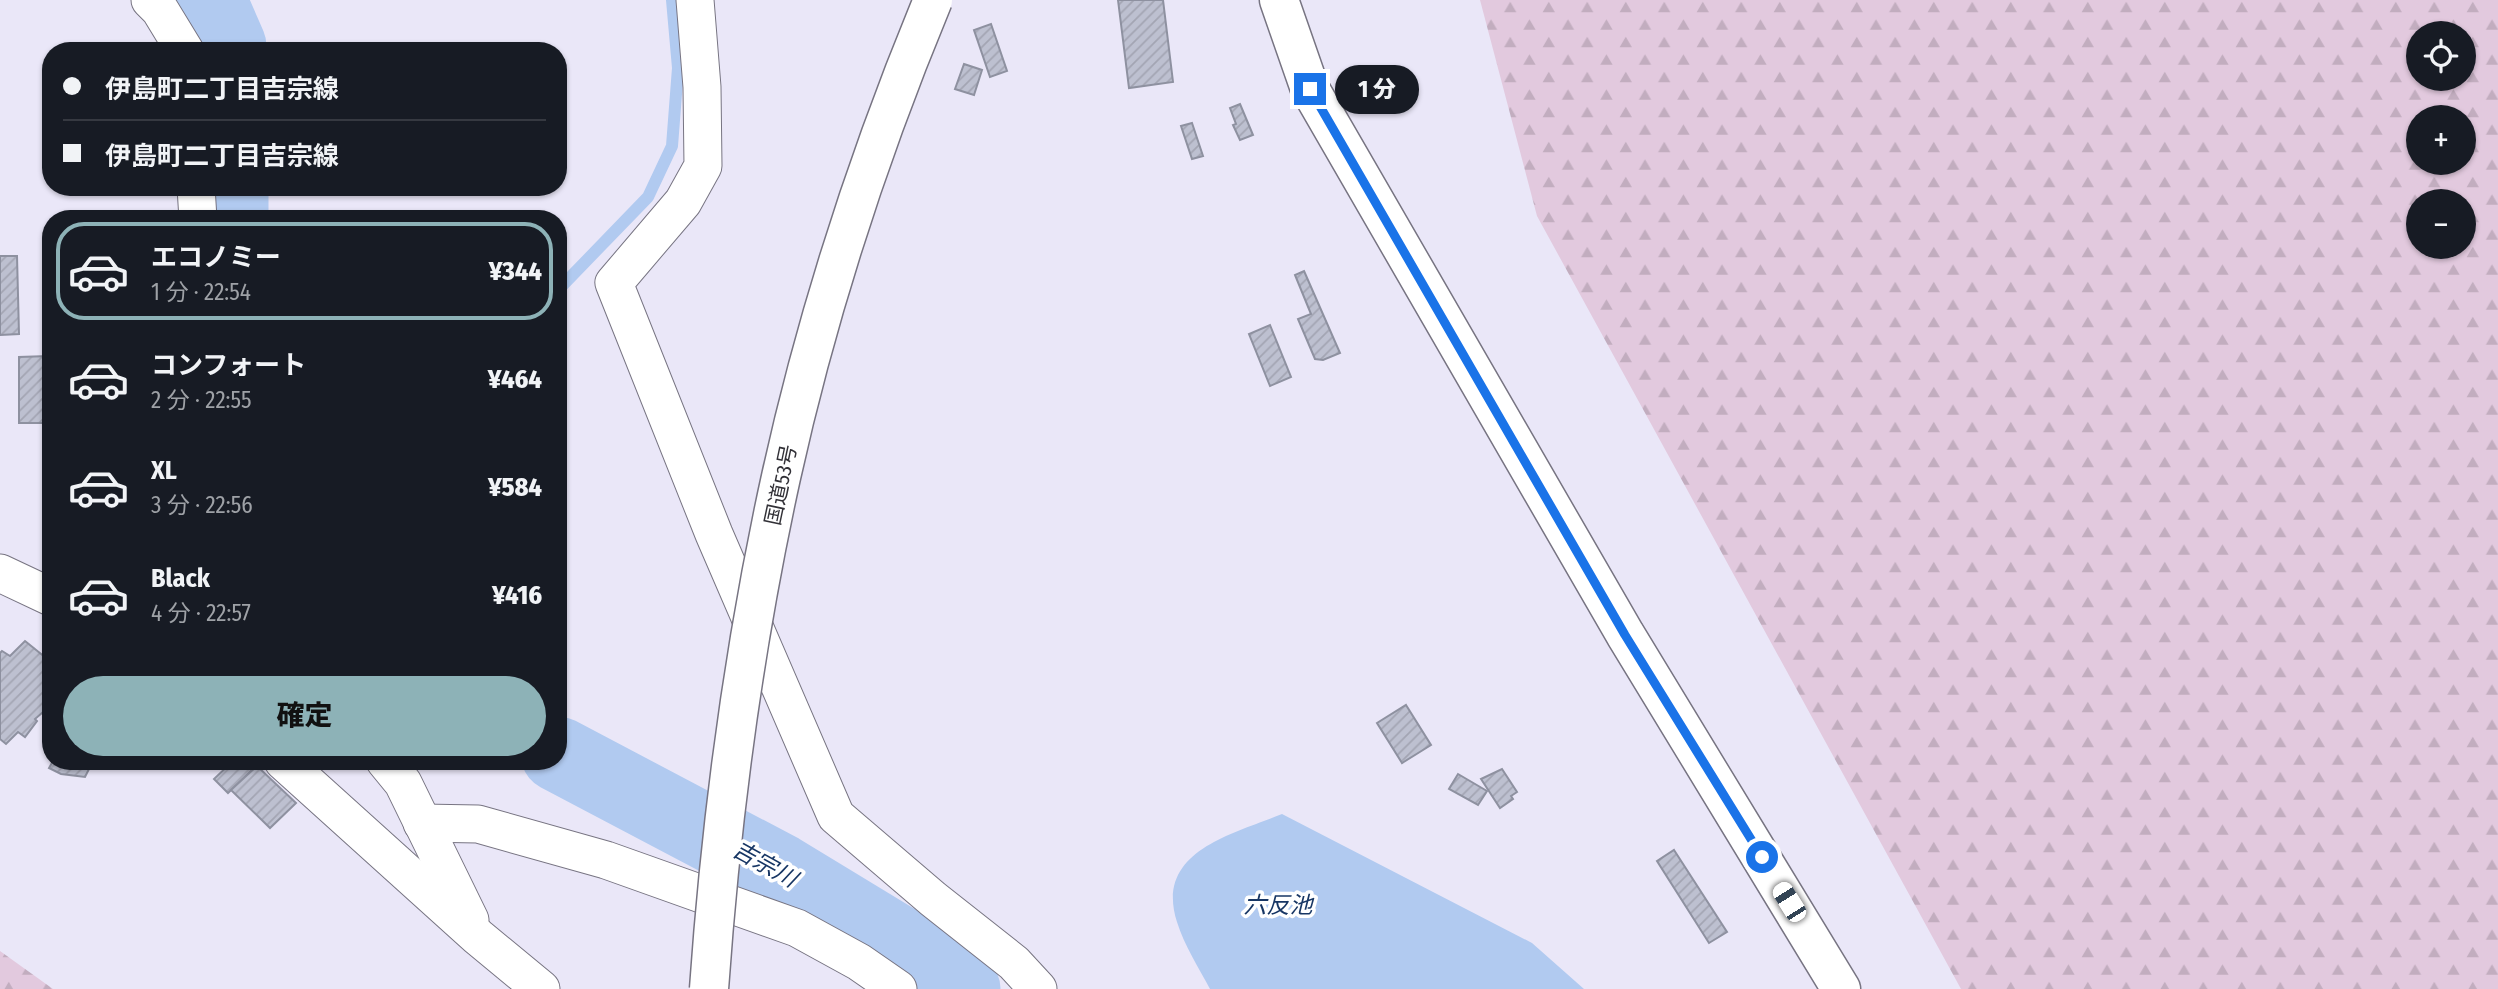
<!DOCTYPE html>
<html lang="ja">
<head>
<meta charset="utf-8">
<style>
  :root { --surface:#171b24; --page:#20242c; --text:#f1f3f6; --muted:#9ea1a6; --line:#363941; --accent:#8db2b7 }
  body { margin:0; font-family:"Fira Sans Condensed","Noto Sans JP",sans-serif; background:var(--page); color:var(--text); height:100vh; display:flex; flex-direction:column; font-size:26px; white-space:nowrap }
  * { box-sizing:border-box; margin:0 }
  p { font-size:23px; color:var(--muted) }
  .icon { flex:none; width:38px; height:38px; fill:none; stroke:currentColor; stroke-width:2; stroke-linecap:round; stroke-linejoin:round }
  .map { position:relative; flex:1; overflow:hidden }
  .side { position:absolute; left:42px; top:210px; width:525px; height:560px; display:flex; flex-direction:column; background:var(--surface); border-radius:28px; box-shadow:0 2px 5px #0004 }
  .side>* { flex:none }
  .top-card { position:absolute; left:42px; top:42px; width:525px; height:154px; border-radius:28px; box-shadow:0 2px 5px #0004; display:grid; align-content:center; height:154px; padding:0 21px; background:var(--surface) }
  .controls { position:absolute; left:2406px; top:21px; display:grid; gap:14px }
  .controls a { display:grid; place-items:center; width:70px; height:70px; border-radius:50%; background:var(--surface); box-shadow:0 2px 5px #0004; font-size:35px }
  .end { position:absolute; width:32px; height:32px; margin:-16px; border:9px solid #1a73e8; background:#fff; box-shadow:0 0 0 4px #fff }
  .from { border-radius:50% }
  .bubble { position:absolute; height:49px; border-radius:24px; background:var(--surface); box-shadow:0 2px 5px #0004; font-size:23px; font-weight:800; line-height:49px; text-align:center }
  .car { position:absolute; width:21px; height:42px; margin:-21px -10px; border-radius:9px; box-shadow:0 0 5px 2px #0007; background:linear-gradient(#fff 24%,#345 0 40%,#fff 0 76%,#345 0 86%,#fff 0) }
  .top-card b { display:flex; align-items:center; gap:24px; height:66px; font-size:26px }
  .top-card b+b { border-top:2px solid var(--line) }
  .top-card i { width:18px; height:18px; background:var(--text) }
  ul { padding:12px 0 0; list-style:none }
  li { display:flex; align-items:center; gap:21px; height:98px; margin:0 14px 10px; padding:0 7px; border:4px solid transparent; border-radius:28px }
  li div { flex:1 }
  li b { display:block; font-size:26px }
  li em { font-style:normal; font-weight:800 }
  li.on { border-color:var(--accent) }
  li>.icon { width:63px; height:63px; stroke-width:1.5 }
  .button { display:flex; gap:14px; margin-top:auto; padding:14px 21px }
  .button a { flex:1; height:80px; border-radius:42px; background:var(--accent); color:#111; font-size:28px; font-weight:800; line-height:80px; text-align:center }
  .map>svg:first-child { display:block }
  .forest { fill:url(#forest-firs); fill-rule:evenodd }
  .water { fill:#b1caf0 }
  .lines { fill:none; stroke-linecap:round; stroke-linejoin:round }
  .stream { stroke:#b1caf0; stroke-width:12 }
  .river { stroke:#b1caf0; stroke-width:75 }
  .building { fill:url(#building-hatch); stroke:#8e91a0; stroke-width:2 }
  .street-casing { stroke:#777482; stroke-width:39 }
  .secondary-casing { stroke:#777482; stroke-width:41 }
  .street { stroke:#fff; stroke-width:37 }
  .secondary { stroke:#fff; stroke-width:38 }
  .highway-bridge-casing { stroke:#777482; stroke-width:41; stroke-linecap:butt }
  .highway-bridge { stroke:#fff; stroke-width:38 }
  .route { stroke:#1a73e8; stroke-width:9 }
  .labels { text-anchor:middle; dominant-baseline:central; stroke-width:7; stroke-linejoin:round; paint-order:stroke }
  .street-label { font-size:21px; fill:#323137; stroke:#fff }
  .water-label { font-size:23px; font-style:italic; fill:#173664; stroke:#fff }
</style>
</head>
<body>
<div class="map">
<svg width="2498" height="989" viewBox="0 0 2498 989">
  <defs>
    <pattern id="forest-firs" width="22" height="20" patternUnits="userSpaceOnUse" patternTransform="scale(1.75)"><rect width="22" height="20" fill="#e2c9de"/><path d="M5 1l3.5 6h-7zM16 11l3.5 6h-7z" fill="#c2adbf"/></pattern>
    <pattern id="building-hatch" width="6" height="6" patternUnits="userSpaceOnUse" patternTransform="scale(1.75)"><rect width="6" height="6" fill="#bdc0d0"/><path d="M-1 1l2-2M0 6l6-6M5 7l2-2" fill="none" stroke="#a3a5b3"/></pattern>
  </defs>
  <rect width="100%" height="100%" fill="#eae7f8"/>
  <g class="forest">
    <path d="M1480 0H2498V989H1961L1537 216ZM2418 33H2464V79H2418ZM2418 117H2464V163H2418ZM2418 201H2464V247H2418Z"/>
    <polygon points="0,951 53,989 0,989"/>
  </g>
  <path class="water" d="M1282 814 1532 943 1584 989H1210C1199 968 1184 945 1177 922 1154 851 1233 834 1282 814Z"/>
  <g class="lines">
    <polyline class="stream" points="558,290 648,197 672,146 678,68 672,0"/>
    <g class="river">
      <polyline points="209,0 229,46 229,51"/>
      <polyline points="231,187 231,219"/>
      <polyline points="558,754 780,871 943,970 963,989"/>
    </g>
  </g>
  <g class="building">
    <polygon points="1118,0 1163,0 1173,82 1129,88"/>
    <polygon points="991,24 1007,71 990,77 974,30"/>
    <polygon points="964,64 982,70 974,95 955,89"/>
    <polygon points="1240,104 1253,135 1240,140 1233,125 1236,124 1230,108"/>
    <polygon points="1192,123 1203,156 1192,159 1181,126"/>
    <polygon points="0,256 17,256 19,334 0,335"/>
    <polygon points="1304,271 1340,353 1323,360 1315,359 1298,319 1311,314 1295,275"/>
    <polygon points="1270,325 1291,377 1270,386 1249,334"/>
    <polygon points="50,337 51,423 19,423 19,357 49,356"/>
    <polygon points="25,641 51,662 51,705 35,719 37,721 25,737 18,732 6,744 0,739 0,653 2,651 10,656"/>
    <polygon points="1406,705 1431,745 1402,763 1377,723"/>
    <polygon points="53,761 93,761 85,777 61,774 49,768"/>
    <polygon points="233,761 253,761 257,765 228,793 214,779"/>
    <polygon points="257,766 296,803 270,828 231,790"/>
    <polygon points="1502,769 1517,792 1511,796 1513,799 1500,808 1481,779"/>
    <polygon points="1458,774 1487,791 1478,805 1449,789"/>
    <polygon points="1674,850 1727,932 1709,943 1657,861"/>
  </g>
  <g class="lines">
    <g class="street-casing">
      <g id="street">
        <polyline points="150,0 160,10 185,51"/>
        <polyline points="695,0 702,87 703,166 683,202 614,283 714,534 836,816 933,899 1014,963 1038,989"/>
        <polyline points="196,187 198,219"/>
        <polyline points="0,573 51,597"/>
        <polyline points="283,761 478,937 541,989"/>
        <polyline points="385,761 403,783 470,920"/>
        <polyline points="422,823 478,824 606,860 797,928 859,962 898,989"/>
      </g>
    </g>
    <g class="secondary-casing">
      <polyline id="secondary" points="1279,0 1310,89 1625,634 1841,989"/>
    </g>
    <use href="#street" class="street"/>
    <use href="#secondary" class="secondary"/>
    <g class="highway-bridge-casing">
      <path id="highway-bridge" d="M709 989C721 818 744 645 781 477 817 314 869 154 933 0"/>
    </g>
    <use href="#highway-bridge" class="highway-bridge"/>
  </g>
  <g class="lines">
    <polyline class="route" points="1310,89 1625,635 1762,857"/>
  </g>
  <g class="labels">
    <g class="street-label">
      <text transform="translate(781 485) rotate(-78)">国道53号</text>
    </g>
    <g class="water-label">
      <text transform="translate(765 864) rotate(29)">吉宗川</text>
      <text x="1278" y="905">六反池</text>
    </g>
  </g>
</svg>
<div class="controls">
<a><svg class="icon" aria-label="locate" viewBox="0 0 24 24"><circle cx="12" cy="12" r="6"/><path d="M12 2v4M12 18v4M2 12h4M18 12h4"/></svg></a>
<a>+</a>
<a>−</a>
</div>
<i class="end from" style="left:1762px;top:857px"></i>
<i class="end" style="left:1310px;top:89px"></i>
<div class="bubble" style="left:1335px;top:65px;width:84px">1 分</div>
<i class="car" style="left:1789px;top:902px;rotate:328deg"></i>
<div class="top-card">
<b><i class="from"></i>伊島町二丁目吉宗線</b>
<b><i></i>伊島町二丁目吉宗線</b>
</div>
<section class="side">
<ul>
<li class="on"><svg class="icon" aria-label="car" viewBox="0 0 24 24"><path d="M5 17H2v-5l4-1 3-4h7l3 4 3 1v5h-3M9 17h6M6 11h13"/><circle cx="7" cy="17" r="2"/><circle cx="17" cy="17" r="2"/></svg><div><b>エコノミー</b><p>1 分 · 22:54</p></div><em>¥344</em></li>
<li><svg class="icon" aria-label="car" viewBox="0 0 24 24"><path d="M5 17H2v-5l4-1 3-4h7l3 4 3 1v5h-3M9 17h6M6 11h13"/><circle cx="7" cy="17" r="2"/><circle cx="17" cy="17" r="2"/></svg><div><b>コンフォート</b><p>2 分 · 22:55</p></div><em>¥464</em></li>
<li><svg class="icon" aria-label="car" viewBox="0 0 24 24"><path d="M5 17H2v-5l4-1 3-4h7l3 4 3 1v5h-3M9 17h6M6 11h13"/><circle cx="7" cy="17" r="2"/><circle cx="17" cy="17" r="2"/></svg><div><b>XL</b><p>3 分 · 22:56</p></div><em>¥584</em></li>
<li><svg class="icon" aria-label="car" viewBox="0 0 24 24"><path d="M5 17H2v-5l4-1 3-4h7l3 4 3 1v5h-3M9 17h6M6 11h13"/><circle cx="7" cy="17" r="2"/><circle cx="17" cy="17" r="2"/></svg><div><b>Black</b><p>4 分 · 22:57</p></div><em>¥416</em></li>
</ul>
<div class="button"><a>確定</a></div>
</section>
</div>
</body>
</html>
